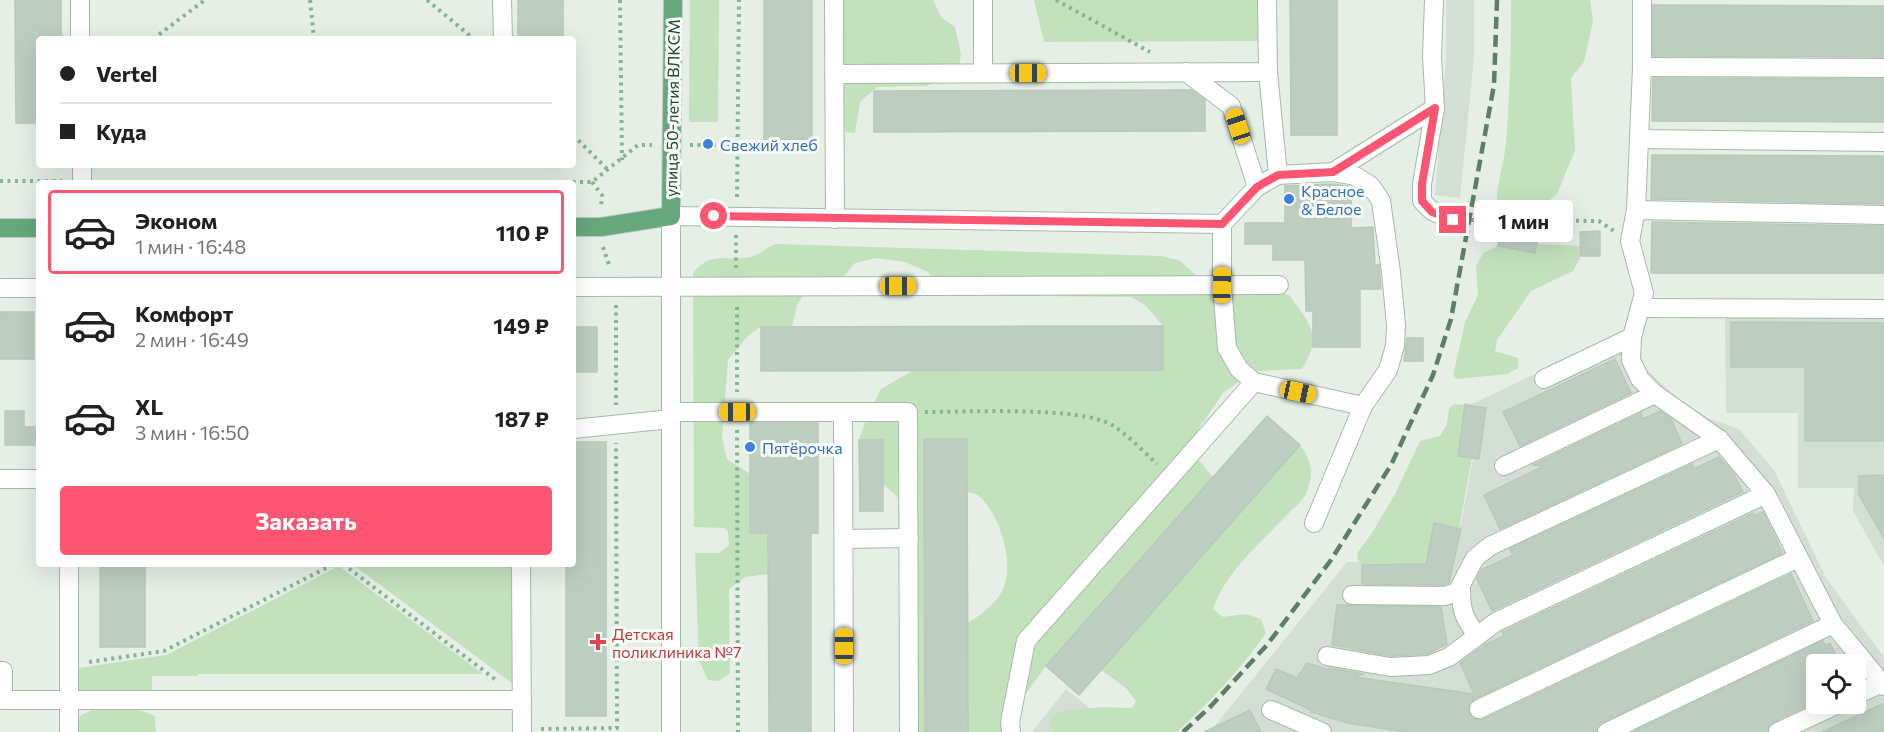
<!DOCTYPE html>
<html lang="ru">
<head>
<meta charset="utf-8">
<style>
  :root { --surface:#fff; --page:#f2f2f2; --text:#202124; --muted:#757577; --line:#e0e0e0; --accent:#fd5572 }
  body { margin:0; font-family:Commissioner,sans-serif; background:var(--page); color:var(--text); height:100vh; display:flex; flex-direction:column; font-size:22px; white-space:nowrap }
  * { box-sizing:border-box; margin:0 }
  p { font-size:20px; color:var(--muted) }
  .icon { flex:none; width:33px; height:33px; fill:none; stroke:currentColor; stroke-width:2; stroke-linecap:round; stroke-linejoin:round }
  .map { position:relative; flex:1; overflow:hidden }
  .sheet { position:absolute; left:36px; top:180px; width:540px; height:387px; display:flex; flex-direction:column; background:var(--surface); border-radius:6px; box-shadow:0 6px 24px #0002 }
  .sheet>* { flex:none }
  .banner { position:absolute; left:36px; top:36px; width:540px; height:132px; border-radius:6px; box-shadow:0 6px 24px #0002; display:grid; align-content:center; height:132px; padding:0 24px; background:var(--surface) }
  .controls { position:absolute; left:1806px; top:654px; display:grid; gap:12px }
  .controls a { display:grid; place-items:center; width:60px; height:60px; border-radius:6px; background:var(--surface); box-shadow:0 6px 24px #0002; font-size:30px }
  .end { position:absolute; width:27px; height:27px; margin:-14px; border:8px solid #fd5572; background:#fff; box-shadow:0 0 0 3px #fff }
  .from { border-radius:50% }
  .bubble { position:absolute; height:42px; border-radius:6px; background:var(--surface); box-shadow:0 6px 24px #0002; font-size:20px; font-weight:700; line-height:42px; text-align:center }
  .car { position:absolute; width:18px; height:36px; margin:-18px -9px; border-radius:8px; box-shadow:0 0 4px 2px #0007; background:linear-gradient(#f5c518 24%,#345 0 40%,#f5c518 0 76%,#345 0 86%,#f5c518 0) }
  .banner b { display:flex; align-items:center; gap:21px; height:57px; font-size:22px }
  .banner b+b { border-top:2px solid var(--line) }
  .banner i { width:15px; height:15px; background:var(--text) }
  ul { padding:10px 0 0; list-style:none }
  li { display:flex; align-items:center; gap:18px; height:84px; margin:0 12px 9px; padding:0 12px; border:3px solid transparent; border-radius:6px }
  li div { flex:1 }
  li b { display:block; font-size:22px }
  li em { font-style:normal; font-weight:700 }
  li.active { border-color:var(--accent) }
  li>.icon { width:54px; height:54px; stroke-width:1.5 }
  .action { display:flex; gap:12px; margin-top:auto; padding:12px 24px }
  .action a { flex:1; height:69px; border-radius:6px; background:var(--accent); color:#fff; font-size:24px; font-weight:700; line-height:69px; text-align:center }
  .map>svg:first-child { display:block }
  .built { fill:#d3dfd4; fill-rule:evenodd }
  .green { fill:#c2e2bc }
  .building { fill:#bdcdc0; stroke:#b7caba; stroke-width:1.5 }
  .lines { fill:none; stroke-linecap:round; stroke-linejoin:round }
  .minor-casing { stroke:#a7b8aa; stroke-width:20 }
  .major-casing { stroke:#c1cac4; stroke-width:20 }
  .path { stroke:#83b591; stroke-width:4; stroke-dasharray:3 4.5; stroke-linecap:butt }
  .minor { stroke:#fff; stroke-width:18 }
  .major { stroke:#66a87c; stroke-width:18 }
  .rail { stroke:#5d7e67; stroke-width:4.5; stroke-dasharray:12 6; stroke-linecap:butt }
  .route { stroke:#fd5572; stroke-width:8 }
  .shop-dot { fill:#3f7fe0; stroke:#f6fbf7; stroke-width:2 }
  .health-dot { fill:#e0444e; stroke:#f6fbf7; stroke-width:2 }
  .labels { text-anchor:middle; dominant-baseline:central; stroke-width:6; stroke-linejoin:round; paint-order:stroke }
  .street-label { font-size:16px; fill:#22432c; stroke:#f6fbf7 }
  .shop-label { font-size:16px; fill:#366cbe; stroke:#f6fbf7; text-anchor:start }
  .health-label { font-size:16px; fill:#be3a42; stroke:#f6fbf7; text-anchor:start }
</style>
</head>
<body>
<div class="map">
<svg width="1884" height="732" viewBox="0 0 1884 732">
  <rect width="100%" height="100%" fill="#e5efe6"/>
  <g class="built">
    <polygon points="1446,0 1474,0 1474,57 1460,198 1435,195 1446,56"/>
    <polygon points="1725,309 1884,309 1884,566 1853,511 1854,488 1798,488 1798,413 1726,413"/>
    <path d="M1613 337 1677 398 1708 418 1739 429 1774 470 1826 578 1884 657V732H1210L1347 562 1424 561 1432 520 1461 525 1473 459 1455 456 1464 403 1472 404ZM1816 664H1856V704H1816Z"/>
    <polygon points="1066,689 1119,732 1032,732"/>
  </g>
  <g class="green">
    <polygon points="690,0 719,0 718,122 689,122"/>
    <polygon points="840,0 933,0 941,17 955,27 961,54 957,78 925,86 877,87 860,102 855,133 846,132 837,88"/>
    <polygon points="1034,0 1263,0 1263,41 1044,42"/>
    <path d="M1511 0H1590L1593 21 1584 62 1571 78 1575 151 1557 194 1536 212 1515 210 1497 203C1497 182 1504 164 1506 143 1510 95 1511 48 1511 0Z"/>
    <path d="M776 244 1161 256 1179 260 1215 292 1275 291 1289 295C1310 323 1323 336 1302 369L1253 371 1223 393 1191 440 1189 448 1213 477 1046 666 1019 703 1004 732H968V623C983 613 1000 602 1005 583 1013 559 999 514 980 497 977 494 972 493 968 492L967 439H924L925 732H912L904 503 883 484 859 440 865 422 881 389 912 371 1163 370V326L1145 305 1131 297 944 295 928 272 905 262 876 258 855 263 844 276 814 279 797 305 792 327H760L747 337 728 360 722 437 727 459 750 474V533L768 534V574L745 577 729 589 730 673 719 681 708 680 699 661 695 553H719L729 545 728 532 724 528 694 527 693 273C713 249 725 263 751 257 760 255 766 247 776 244Z"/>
    <polygon points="1536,244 1580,246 1581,256 1573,271 1531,291 1497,340 1495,351 1518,358 1518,368 1508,374 1457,379 1454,376 1454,372 1465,322 1478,295 1476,266 1483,253 1498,246"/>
    <polygon points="1454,404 1465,405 1458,455 1472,458 1459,528 1434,524 1426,564 1362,565 1357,558 1358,552 1372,533 1395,494 1420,441 1440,436 1447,424 1449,408"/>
    <path d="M1300 445C1312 460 1314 475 1306 493 1303 502 1291 510 1285 517 1259 544 1225 573 1213 609L1223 617 1246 614 1261 619 1266 633C1240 670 1210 702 1177 732H1056L1052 729 1049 720 1060 711 1102 707 1132 708 1136 701 1126 688 1101 670Z"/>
    <polygon points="352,564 515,564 513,684"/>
    <polygon points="339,566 483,674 198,674 198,676 152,676 152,697 72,698 73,669 166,655"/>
    <polygon points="134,708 155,716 156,732 74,732 81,715 95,709"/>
  </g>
  <g class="building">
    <polygon points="15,0 61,0 61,39 39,39 39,123 16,123"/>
    <rect x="518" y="0" width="45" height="39"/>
    <polygon points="764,0 812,0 812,139 764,140"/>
    <polygon points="1290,0 1337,0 1337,135 1291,135"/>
    <polygon points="1653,5 1884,6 1884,57 1653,56"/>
    <polygon points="1653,78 1884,79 1884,122 1652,121"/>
    <polygon points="1191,90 1205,100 1205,131 874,132 874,91"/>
    <polygon points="1652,155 1884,156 1884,204 1651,199"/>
    <polygon points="1334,184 1351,187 1351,228 1373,227 1375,265 1379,265 1381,289 1360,289 1360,347 1313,347 1313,311 1306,311 1305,260 1273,260 1273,244 1245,244 1245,223 1285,223 1285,186"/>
    <polygon points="1652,222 1884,226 1884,273 1651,273"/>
    <polygon points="1502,229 1538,236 1535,253 1498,246"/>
    <polygon points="1600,231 1600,256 1581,256 1580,232"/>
    <rect x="0" y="312" width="34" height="47"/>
    <polygon points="1731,322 1884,323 1884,441 1805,441 1805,367 1731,367"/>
    <polygon points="1163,326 1163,370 761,371 761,327"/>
    <rect x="573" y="327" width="24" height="45"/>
    <polygon points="1407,338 1423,338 1423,361 1404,361"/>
    <polygon points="1615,359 1631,393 1520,446 1503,412"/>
    <polygon points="1465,405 1486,408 1479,459 1458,456"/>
    <polygon points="5,411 24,411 24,427 39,427 39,445 5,445"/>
    <polygon points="1660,411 1671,419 1682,444 1500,529 1484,495 1544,466 1533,465 1641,413 1643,419"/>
    <polygon points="1267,416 1300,445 1079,695 1046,666"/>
    <polygon points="750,423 818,423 818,533 811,533 811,732 769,732 768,533 750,533"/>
    <polygon points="924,439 967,439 968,732 925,732"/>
    <polygon points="859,440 883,440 883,511 860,511"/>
    <polygon points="573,442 606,442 606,716 566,716 566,564 573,564"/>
    <polygon points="1719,457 1734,474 1743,492 1492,611 1477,579 1481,570 1513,555 1510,549 1692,464 1694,469"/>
    <polygon points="1884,475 1884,538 1859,495 1859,476"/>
    <polygon points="1763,512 1782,552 1781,554 1474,699 1468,708 1469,713 1472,718 1478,720 1484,719 1791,574 1813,621 1602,722 1597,726 1596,732 1406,732 1348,723 1311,712 1313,711 1266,689 1276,669 1297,678 1307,663 1329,670 1329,668 1364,674 1354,677 1474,694 1460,663 1484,645 1504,636 1502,632 1753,513 1754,516"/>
    <polygon points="1434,523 1461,529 1449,583 1443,585 1362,584 1362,565 1426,564"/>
    <rect x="100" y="564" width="45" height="83"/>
    <polygon points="1337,605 1441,607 1447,644 1427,654 1391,656 1332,645"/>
    <polygon points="1823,641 1825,645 1830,643 1840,664 1816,664 1816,702 1773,722 1769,726 1767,732 1633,732"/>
    <polygon points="1884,703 1884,732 1822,732"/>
    <polygon points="1250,710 1261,732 1204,732"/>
  </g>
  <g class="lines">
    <g class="minor-casing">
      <g id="minor">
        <polyline points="80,0 80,39"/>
        <polyline points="502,0 503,39"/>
        <polyline points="834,0 835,219"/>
        <polyline points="983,0 983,73"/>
        <polyline points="1434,0 1432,57 1435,108 1422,184 1422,201 1432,211 1453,220"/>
        <polyline points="1642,0 1642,67 1636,210 1630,241 1644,293 1632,337 1631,360 1640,379 1655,394 1719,439 1766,494 1833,624 1884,686"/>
        <polyline points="1642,67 1884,68"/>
        <polyline points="1186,72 1231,106 1257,187"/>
        <polyline points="1268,72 1278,175"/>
        <polyline points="834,74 1268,72 1267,0"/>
        <polyline points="1639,139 1884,142"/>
        <polyline points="82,165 82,183"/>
        <polyline points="1333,172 1435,108"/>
        <polyline points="1636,210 1884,215"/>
        <polyline points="573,287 1279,285"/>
        <polyline points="0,288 39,288"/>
        <polyline points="1640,308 1884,309"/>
        <polyline points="1544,379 1632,337"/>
        <polyline points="671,412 843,412 844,732"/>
        <polyline points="843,412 908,412 909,732"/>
        <polyline points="573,429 671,419"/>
        <polyline points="1504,466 1655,394"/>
        <polyline points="0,479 39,479"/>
        <polyline points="1314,523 1363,406 1388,370 1395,346 1396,325 1391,272 1381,201 1371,186 1355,176 1333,172 1278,175 1257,187 1222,224 1222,285 1227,348 1239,369 1254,382 1363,406"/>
        <polyline points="844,539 909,538"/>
        <polyline points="521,564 522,732"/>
        <path d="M1461 588C1461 610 1463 617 1477 635"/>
        <polyline points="1352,595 1445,596 1457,592 1475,558 1490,546 1719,439"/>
        <polyline points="1327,656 1390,667 1429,665 1449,657 1496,622 1766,494"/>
        <polyline points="0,671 3,671 3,700 522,700"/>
        <polyline points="1856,695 1882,683"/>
        <polyline points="1479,709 1798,558"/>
        <polyline points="1271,710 1322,732"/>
        <polyline points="69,732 69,564"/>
        <polyline points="671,732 671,216 1222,224"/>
        <polyline points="1011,732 1010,722 1026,641 1254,382"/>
        <polyline points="1607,732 1833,624"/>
        <polyline points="1778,732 1838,704"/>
      </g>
    </g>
    <g class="major-casing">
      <g id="major">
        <polyline points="573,227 601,227 671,216 673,0"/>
        <polyline points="0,228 39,228"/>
      </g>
    </g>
    <g class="path">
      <polyline points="310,0 314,39"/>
      <polyline points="427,0 474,39"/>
      <polyline points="620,0 622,160"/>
      <polyline points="1056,0 1150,52"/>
      <polyline points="153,39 205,0"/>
      <polyline points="573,135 608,170"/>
      <polyline points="690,145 738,145"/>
      <polyline points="0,181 62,181"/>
      <polyline points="100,182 592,182 638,145 652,145"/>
      <polyline points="592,182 602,195 601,207"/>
      <polyline points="737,197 739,0"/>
      <polyline points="1471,220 1599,221 1614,231"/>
      <polyline points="736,235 736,269"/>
      <polyline points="603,247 610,268"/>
      <polyline points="616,305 616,405"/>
      <polyline points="737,307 737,392"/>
      <path d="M925 412C967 412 1080 406 1112 425 1128 435 1143 451 1157 464"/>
      <polyline points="737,430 738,732"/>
      <polyline points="343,564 496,680"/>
      <polyline points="89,662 164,651 334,564"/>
      <polyline points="541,729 617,728 616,443"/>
    </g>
    <use href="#minor" class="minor"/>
    <use href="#major" class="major"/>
    <polyline class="rail" points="1183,732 1211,706 1267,645 1331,560 1391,465 1433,375 1451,319 1494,85 1497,0"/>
  </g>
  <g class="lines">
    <polyline class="route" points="714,216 1222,224 1257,187 1278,175 1333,172 1435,108 1422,184 1422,201 1432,212 1453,220"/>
  </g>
  <g class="shop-dot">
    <circle cx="708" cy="144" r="6"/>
    <circle cx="1289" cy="199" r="6"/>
    <circle cx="750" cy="447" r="6"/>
  </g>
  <path class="health-dot" d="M595 633h6v6h6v6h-6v6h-6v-6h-6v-6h6z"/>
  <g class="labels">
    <g class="street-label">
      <text transform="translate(672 108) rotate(-89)">улица 50-летия ВЛКСМ</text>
    </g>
    <g class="shop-label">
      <text x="720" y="144">Свежий хлеб</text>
      <text x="1301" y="190">Красное<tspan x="1301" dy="18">&amp; Белое</tspan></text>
      <text x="762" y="447">Пятёрочка</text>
    </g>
    <g class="health-label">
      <text x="612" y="633">Детская<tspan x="612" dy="18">поликлиника №7</tspan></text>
    </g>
  </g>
</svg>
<div class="controls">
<a><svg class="icon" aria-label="locate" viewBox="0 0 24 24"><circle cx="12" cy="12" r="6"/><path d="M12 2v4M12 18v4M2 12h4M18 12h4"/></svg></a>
</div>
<i class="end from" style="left:714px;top:216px"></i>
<i class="end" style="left:1453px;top:220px"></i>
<div class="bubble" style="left:1474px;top:200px;width:99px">1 мин</div>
<i class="car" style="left:1028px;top:73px;rotate:90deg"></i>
<i class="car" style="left:1238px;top:126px;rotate:342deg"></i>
<i class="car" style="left:1222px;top:285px;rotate:1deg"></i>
<i class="car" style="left:898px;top:286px;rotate:90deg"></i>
<i class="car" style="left:1298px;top:392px;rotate:102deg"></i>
<i class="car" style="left:737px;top:412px;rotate:270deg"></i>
<i class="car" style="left:844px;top:646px;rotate:0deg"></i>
<div class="banner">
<b><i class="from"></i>Vertel</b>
<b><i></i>Куда</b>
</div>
<section class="sheet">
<ul>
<li class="active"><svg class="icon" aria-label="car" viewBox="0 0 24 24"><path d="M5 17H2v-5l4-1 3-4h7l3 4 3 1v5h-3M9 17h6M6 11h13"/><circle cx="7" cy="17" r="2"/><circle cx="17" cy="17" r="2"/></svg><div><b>Эконом</b><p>1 мин · 16:48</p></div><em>110 ₽</em></li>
<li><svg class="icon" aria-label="car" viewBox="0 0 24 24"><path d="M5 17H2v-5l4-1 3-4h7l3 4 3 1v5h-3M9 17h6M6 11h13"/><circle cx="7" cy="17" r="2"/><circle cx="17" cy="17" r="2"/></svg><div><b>Комфорт</b><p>2 мин · 16:49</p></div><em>149 ₽</em></li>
<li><svg class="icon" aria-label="car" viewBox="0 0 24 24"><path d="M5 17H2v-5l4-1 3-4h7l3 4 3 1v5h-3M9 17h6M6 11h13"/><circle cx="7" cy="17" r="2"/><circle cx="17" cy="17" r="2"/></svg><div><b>XL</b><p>3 мин · 16:50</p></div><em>187 ₽</em></li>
</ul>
<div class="action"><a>Заказать</a></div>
</section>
</div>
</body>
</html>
